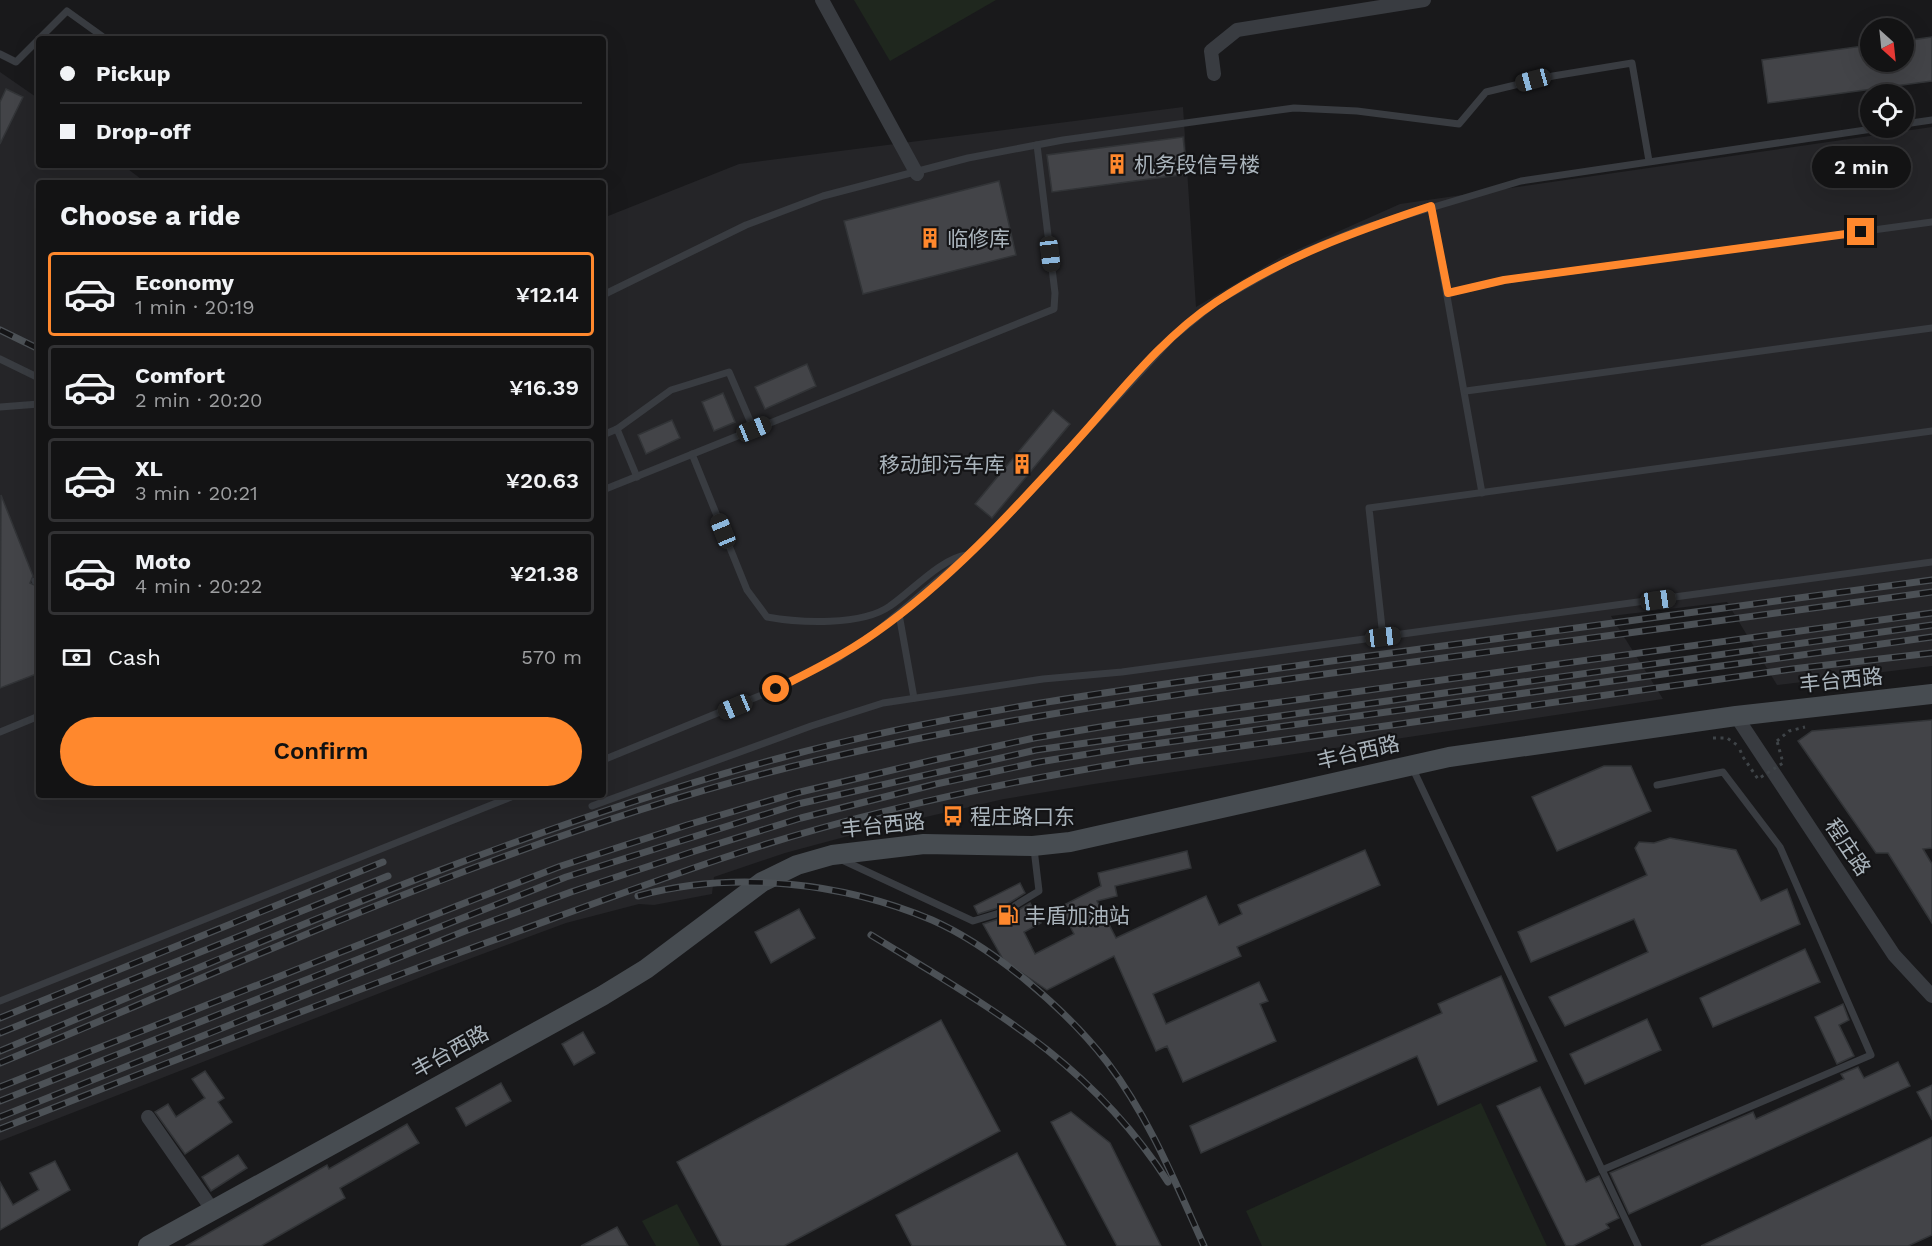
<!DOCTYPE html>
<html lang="en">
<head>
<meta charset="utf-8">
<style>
  :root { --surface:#131314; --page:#1c1c1d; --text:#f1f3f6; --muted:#9d9ea0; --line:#323234; --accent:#ff882d }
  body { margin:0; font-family:"Work Sans","Noto Sans SC",sans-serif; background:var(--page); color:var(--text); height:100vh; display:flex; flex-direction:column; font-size:22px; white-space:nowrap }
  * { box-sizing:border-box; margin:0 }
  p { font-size:20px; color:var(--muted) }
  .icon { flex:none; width:33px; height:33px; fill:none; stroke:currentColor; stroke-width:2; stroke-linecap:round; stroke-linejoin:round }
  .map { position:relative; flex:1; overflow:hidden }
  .drawer { position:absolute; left:36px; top:180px; width:570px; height:618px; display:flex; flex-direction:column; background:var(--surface); border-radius:6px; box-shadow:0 6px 24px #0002,0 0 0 2px var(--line) }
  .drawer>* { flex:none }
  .hud { position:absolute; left:36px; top:36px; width:570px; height:132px; border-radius:6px; box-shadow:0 6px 24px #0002,0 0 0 2px var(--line); display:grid; align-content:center; height:132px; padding:0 24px; background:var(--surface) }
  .needle { width:39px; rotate:153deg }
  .tools { position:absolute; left:1860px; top:18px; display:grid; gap:12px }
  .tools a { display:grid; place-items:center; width:54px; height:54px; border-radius:50%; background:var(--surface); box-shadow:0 6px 24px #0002,0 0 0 2px var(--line); font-size:30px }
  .end { position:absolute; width:27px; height:27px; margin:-14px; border:8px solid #ff882d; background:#111; box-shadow:0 0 0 3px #111 }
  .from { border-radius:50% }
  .bubble { position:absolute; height:42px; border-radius:21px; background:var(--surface); box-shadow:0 6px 24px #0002,0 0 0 2px var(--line); font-size:20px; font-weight:600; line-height:42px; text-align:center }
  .car { position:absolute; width:18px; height:36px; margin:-18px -9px; border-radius:8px; box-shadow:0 0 4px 2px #0007; background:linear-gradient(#222 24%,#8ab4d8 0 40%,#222 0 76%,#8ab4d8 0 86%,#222 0) }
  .hud b { display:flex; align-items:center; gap:21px; height:57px; font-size:22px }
  .hud b+b { border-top:2px solid var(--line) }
  .hud i { width:15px; height:15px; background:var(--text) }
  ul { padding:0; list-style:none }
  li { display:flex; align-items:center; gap:18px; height:84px; margin:0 12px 9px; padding:0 12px; border:3px solid var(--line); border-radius:6px }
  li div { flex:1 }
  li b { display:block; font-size:22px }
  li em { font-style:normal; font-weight:600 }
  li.on { border-color:var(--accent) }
  li>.icon { width:54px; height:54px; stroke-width:1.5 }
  h2 { padding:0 24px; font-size:27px; line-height:72px }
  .pay { display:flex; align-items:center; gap:15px; height:66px; padding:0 24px; font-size:22px }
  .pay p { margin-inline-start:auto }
  .action { display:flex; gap:12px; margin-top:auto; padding:12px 24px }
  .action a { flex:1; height:69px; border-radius:36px; background:var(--accent); color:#111; font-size:24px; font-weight:600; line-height:69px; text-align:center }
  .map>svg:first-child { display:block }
  .built { fill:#252528 }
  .green { fill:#1f271e }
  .building { fill:#434448; stroke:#323437; stroke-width:1.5 }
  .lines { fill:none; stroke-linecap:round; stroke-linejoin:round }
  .path { stroke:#3f4448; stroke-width:3; stroke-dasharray:3 4.5; stroke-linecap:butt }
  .lane { stroke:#393c41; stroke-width:7 }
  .street { stroke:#393c41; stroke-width:14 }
  .secondary { stroke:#474c51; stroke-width:20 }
  .rail-casing { stroke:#4c5156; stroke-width:7 }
  .rail { stroke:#141416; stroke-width:4.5; stroke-dasharray:14; stroke-linecap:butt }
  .path-bridge { stroke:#3f4448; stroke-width:3; stroke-dasharray:3 4.5; stroke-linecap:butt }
  .route { stroke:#ff882d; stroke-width:8 }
  .labels { text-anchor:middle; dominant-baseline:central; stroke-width:4.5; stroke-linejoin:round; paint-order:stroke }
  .poi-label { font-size:21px; fill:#aab4bc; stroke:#141416; text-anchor:start }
  .street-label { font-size:21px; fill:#aab4bc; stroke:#141416 }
</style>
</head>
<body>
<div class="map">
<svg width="1932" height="1246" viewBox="0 0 1932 1246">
  <rect width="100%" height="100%" fill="#19191b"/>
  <polygon class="built" points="0,72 39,99 39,165 123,165 146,183 39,183 39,795 603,795 603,218 739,164 1183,107 1196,307 1281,257 1400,204 1932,127 1932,666 1777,685 1727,602 1611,616 1663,699 1094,784 1004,799 878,828 785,853 714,877 712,894 654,905 639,904 566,923 434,972 0,1141"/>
  <g class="green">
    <polygon points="854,0 996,0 890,61"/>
    <polygon points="1481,1103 1547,1246 1262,1246 1246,1211"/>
    <polygon points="677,1204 700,1246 656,1246 642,1221"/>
  </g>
  <g class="building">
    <polygon points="1932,37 1932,81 1768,103 1762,60 1870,45 1870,62 1904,62 1904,41"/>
    <polygon points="6,89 23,97 0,144 0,102"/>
    <polygon points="1183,137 1187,174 1052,192 1047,155"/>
    <polygon points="999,181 1016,255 863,294 844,221"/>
    <polygon points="807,364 816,386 765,409 755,387"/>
    <polygon points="723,393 735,422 714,431 702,402"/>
    <polygon points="1053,410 1070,424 992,518 975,504"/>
    <polygon points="672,420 680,438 646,454 638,435"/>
    <polygon points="1,495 33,576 30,583 37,586 39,593 39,673 0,688"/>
    <polygon points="1932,720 1932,848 1923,849 1932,864 1932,923 1888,853 1876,853 1798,741 1812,731"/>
    <polygon points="1604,766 1631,766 1651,811 1557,851 1532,797"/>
    <polygon points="1670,838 1736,850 1761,901 1787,889 1800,924 1565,1026 1549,997 1648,952 1634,919 1531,962 1518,932 1647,875 1635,848 1639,842 1654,843"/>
    <polygon points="1365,850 1380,885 1237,947 1241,956 1153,994 1166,1024 1259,982 1268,1001 1260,1004 1276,1041 1183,1082 1167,1046 1156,1051 1114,956 1047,990 1004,961 983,924 1008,916 1030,903 1041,923 1024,932 1035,954 1074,934 1060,907 1101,886 1098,873 1187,851 1191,868 1115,886 1117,896 1097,901 1116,938 1206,896 1219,925 1242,914 1238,905"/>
    <polygon points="1020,883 1025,893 1004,906 978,914 974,906"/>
    <polygon points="799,909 815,938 771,963 755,932"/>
    <polygon points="1805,949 1820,982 1713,1027 1700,998"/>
    <polygon points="1501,976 1537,1061 1438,1105 1417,1056 1201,1153 1190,1126 1442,1013 1438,1004"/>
    <polygon points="1843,1004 1849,1020 1839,1025 1854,1056 1837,1064 1815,1017"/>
    <polygon points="1647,1019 1661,1050 1585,1084 1570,1054"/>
    <polygon points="941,1020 1000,1131 784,1246 722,1246 677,1162"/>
    <polygon points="583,1032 595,1053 574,1065 562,1044"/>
    <polygon points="1898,1062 1910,1086 1629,1214 1610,1173 1753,1112 1756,1119 1844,1079 1841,1074 1858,1067 1864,1078"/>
    <polygon points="205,1071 224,1098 218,1102 232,1122 185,1154 155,1112 168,1104 176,1117 205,1098 192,1079"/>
    <polygon points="501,1083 511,1101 466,1126 456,1108"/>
    <polygon points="1932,1085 1932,1120 1917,1092"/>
    <polygon points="1540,1087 1586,1182 1599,1176 1619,1218 1606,1224 1609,1228 1573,1246 1566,1246 1497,1106"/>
    <polygon points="1071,1112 1110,1143 1161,1246 1117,1246 1051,1122"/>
    <polygon points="407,1124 419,1143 340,1188 345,1198 261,1246 186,1246 327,1165 329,1169"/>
    <polygon points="1932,1137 1932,1235 1908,1246 1701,1246"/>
    <polygon points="1017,1153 1066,1246 912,1246 896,1215"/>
    <polygon points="238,1155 247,1168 211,1191 202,1177"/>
    <polygon points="55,1161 70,1190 0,1230 0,1182 13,1205 39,1190 30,1173"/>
    <polygon points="617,1227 628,1246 581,1246"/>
  </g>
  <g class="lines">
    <g class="path">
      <polyline points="1713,738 1727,738 1737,745"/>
      <polyline points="1777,741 1789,731 1805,727"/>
      <polyline points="1740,750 1743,757"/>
    </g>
    <g class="lane">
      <polyline points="39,39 67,11 106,39"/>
      <polyline points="0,54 16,62 39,39"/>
      <polyline points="1904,124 1932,120"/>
      <polyline points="1431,206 1482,493"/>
      <polyline points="1448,293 1505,280 1932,222"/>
      <polyline points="603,295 746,225 823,196 968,158 1063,140 1294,108 1357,111 1459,124 1486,92 1553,76 1632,63 1649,161"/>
      <polyline points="0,359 39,378"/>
      <polyline points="1466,391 1932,328"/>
      <polyline points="0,407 39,404"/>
      <polyline points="617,429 637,477"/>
      <polyline points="603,435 617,429 671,390 729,372 754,430"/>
      <path d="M692 454 747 590 767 617C800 623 862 626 890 606 911 592 941 558 967 555"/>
      <polyline points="603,490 1054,309 1055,293 1037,145"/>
      <polyline points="35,581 39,580"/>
      <polyline points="899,614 914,698"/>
      <polyline points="1383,637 1369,508 1932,431"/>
      <polyline points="0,732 39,716"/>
      <polyline points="603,760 776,689 840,657 876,632 968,555 1005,519 1173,337 1216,302 1305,252 1360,229 1521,181 1879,128"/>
      <polyline points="1412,767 1638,1246"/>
      <polyline points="592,806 811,726 883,703 1043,679 1122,672 1932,562"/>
      <polyline points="840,859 973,921 1006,911 1039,891 1034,849"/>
      <polyline points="0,1001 516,795"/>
      <polyline points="1602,1170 1871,1055 1780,847 1723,772 1657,785"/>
    </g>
    <g class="street">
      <polyline points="822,0 917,174"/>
      <polyline points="1214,74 1211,51 1237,30 1424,0"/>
      <polyline points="1736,716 1894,955 1932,996"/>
      <polyline points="148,1117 212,1209"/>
    </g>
    <polyline class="secondary" points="148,1246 602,996 646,969 762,882 797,865 832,855 924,844 1033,846 1070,842 1449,757 1736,716 1932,694"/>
    <g class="rail-casing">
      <g id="rail">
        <polyline points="0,330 39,349"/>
        <path d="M638 896C733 870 842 882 932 920 993 947 1066 1009 1107 1062 1149 1117 1176 1184 1204 1246"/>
        <path d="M871 935C989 1007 1091 1062 1168 1182"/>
        <polyline points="0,1018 383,862"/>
        <polyline points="0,1033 388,876"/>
        <path d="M0 1051C257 944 511 830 780 758 958 710 1142 687 1324 662 1527 635 1729 607 1932 580"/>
        <path d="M0 1063C258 956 518 835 790 767 976 721 1165 696 1354 670 1547 644 1739 618 1932 592"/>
        <polyline points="0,1087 457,906 561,866 687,825 796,793 934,760 1034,738 1112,725 1932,613"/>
        <polyline points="0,1101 566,877 798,804 1036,750 1932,625"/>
        <polyline points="0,1117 465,931 571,892 695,851 801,818 936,784 1039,762 1125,748 1932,637"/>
        <path d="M0 1129C164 1064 328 1000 494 940 571 912 648 883 726 857 859 813 997 783 1135 761L1792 669 1932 653"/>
      </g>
    </g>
    <use href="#rail" class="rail"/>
    <polyline class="path-bridge" points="1743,757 1758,779 1783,763 1777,741"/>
  </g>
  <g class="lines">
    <path class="route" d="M776 689C810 672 844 655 875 633 949 581 1011 513 1072 446 1117 397 1160 339 1216 302 1283 257 1356 231 1431 206L1448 293 1504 280 1861 232"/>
  </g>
  <defs>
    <g id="building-bare" transform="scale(1.62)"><path d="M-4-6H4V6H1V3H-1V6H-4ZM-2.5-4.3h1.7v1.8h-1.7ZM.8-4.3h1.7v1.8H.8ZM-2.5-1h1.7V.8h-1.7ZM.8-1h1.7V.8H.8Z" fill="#ff882d" stroke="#141416" stroke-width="2.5" paint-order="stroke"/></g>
    <g id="bus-bare" transform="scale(1.62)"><path d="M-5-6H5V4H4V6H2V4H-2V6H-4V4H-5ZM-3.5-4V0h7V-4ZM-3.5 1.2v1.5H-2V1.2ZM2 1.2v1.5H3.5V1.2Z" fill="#ff882d" stroke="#141416" stroke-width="2.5" paint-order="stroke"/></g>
    <g id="fuel-bare" transform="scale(1.62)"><path d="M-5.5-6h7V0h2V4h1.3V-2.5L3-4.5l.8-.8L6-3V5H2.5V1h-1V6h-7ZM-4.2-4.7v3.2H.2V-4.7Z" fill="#ff882d" stroke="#141416" stroke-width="2.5" paint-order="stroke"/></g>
  </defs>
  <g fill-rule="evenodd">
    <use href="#building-bare" x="1117" y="164"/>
    <use href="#building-bare" x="930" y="238"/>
    <use href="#building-bare" x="1022" y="464"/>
    <use href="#bus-bare" x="953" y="816"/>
    <use href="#fuel-bare" x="1008" y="915"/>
  </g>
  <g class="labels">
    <g class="poi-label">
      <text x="1134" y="164">机务段信号楼</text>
      <text x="947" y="238">临修库</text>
      <text x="1005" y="464" text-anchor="end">移动卸污车库</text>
      <text x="970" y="816">程庄路口东</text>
      <text x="1025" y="915">丰盾加油站</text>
    </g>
    <g class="street-label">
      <text transform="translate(1841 680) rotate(-6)">丰台西路</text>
      <text transform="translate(1358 752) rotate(-13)">丰台西路</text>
      <text transform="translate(883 825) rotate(-6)">丰台西路</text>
      <text transform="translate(1848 847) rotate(56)">程庄路</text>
      <text transform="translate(450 1051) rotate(-29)">丰台西路</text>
    </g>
  </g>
</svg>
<div class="tools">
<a><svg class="needle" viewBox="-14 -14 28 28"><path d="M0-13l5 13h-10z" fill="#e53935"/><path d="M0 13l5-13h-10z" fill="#9d9ea0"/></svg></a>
<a><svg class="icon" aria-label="locate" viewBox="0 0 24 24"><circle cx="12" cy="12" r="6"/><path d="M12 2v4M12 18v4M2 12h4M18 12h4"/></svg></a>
</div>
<i class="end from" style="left:776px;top:689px"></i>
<i class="end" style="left:1861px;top:232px"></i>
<div class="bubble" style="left:1812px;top:146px;width:99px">2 min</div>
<i class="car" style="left:1533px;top:80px;rotate:255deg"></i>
<i class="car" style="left:1050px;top:254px;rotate:173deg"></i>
<i class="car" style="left:754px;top:429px;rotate:68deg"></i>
<i class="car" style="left:723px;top:531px;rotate:338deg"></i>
<i class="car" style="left:1658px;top:600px;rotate:82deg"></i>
<i class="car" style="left:1383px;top:637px;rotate:83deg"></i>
<i class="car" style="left:735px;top:707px;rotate:247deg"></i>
<div class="hud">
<b><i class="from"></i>Pickup</b>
<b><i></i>Drop-off</b>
</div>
<section class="drawer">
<h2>Choose a ride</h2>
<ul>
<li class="on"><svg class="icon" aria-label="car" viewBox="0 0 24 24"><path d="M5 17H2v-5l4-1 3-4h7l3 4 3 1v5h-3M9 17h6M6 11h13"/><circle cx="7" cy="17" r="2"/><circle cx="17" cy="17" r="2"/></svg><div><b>Economy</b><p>1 min · 20:19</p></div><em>¥12.14</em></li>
<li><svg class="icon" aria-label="car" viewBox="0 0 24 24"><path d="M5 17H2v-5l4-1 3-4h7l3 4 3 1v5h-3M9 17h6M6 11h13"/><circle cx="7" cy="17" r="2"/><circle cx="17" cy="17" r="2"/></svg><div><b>Comfort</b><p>2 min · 20:20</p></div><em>¥16.39</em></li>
<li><svg class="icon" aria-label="car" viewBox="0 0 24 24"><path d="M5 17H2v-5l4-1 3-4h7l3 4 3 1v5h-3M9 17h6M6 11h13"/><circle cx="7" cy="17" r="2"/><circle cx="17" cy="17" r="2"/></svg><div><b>XL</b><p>3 min · 20:21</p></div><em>¥20.63</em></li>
<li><svg class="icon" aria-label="car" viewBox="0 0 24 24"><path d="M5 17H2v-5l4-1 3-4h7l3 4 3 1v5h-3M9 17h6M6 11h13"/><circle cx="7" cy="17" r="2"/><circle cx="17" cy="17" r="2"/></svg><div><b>Moto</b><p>4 min · 20:22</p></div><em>¥21.38</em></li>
</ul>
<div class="pay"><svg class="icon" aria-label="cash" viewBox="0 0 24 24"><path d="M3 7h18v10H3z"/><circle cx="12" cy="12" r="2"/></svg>Cash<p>570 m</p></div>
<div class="action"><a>Confirm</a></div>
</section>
</div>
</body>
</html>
